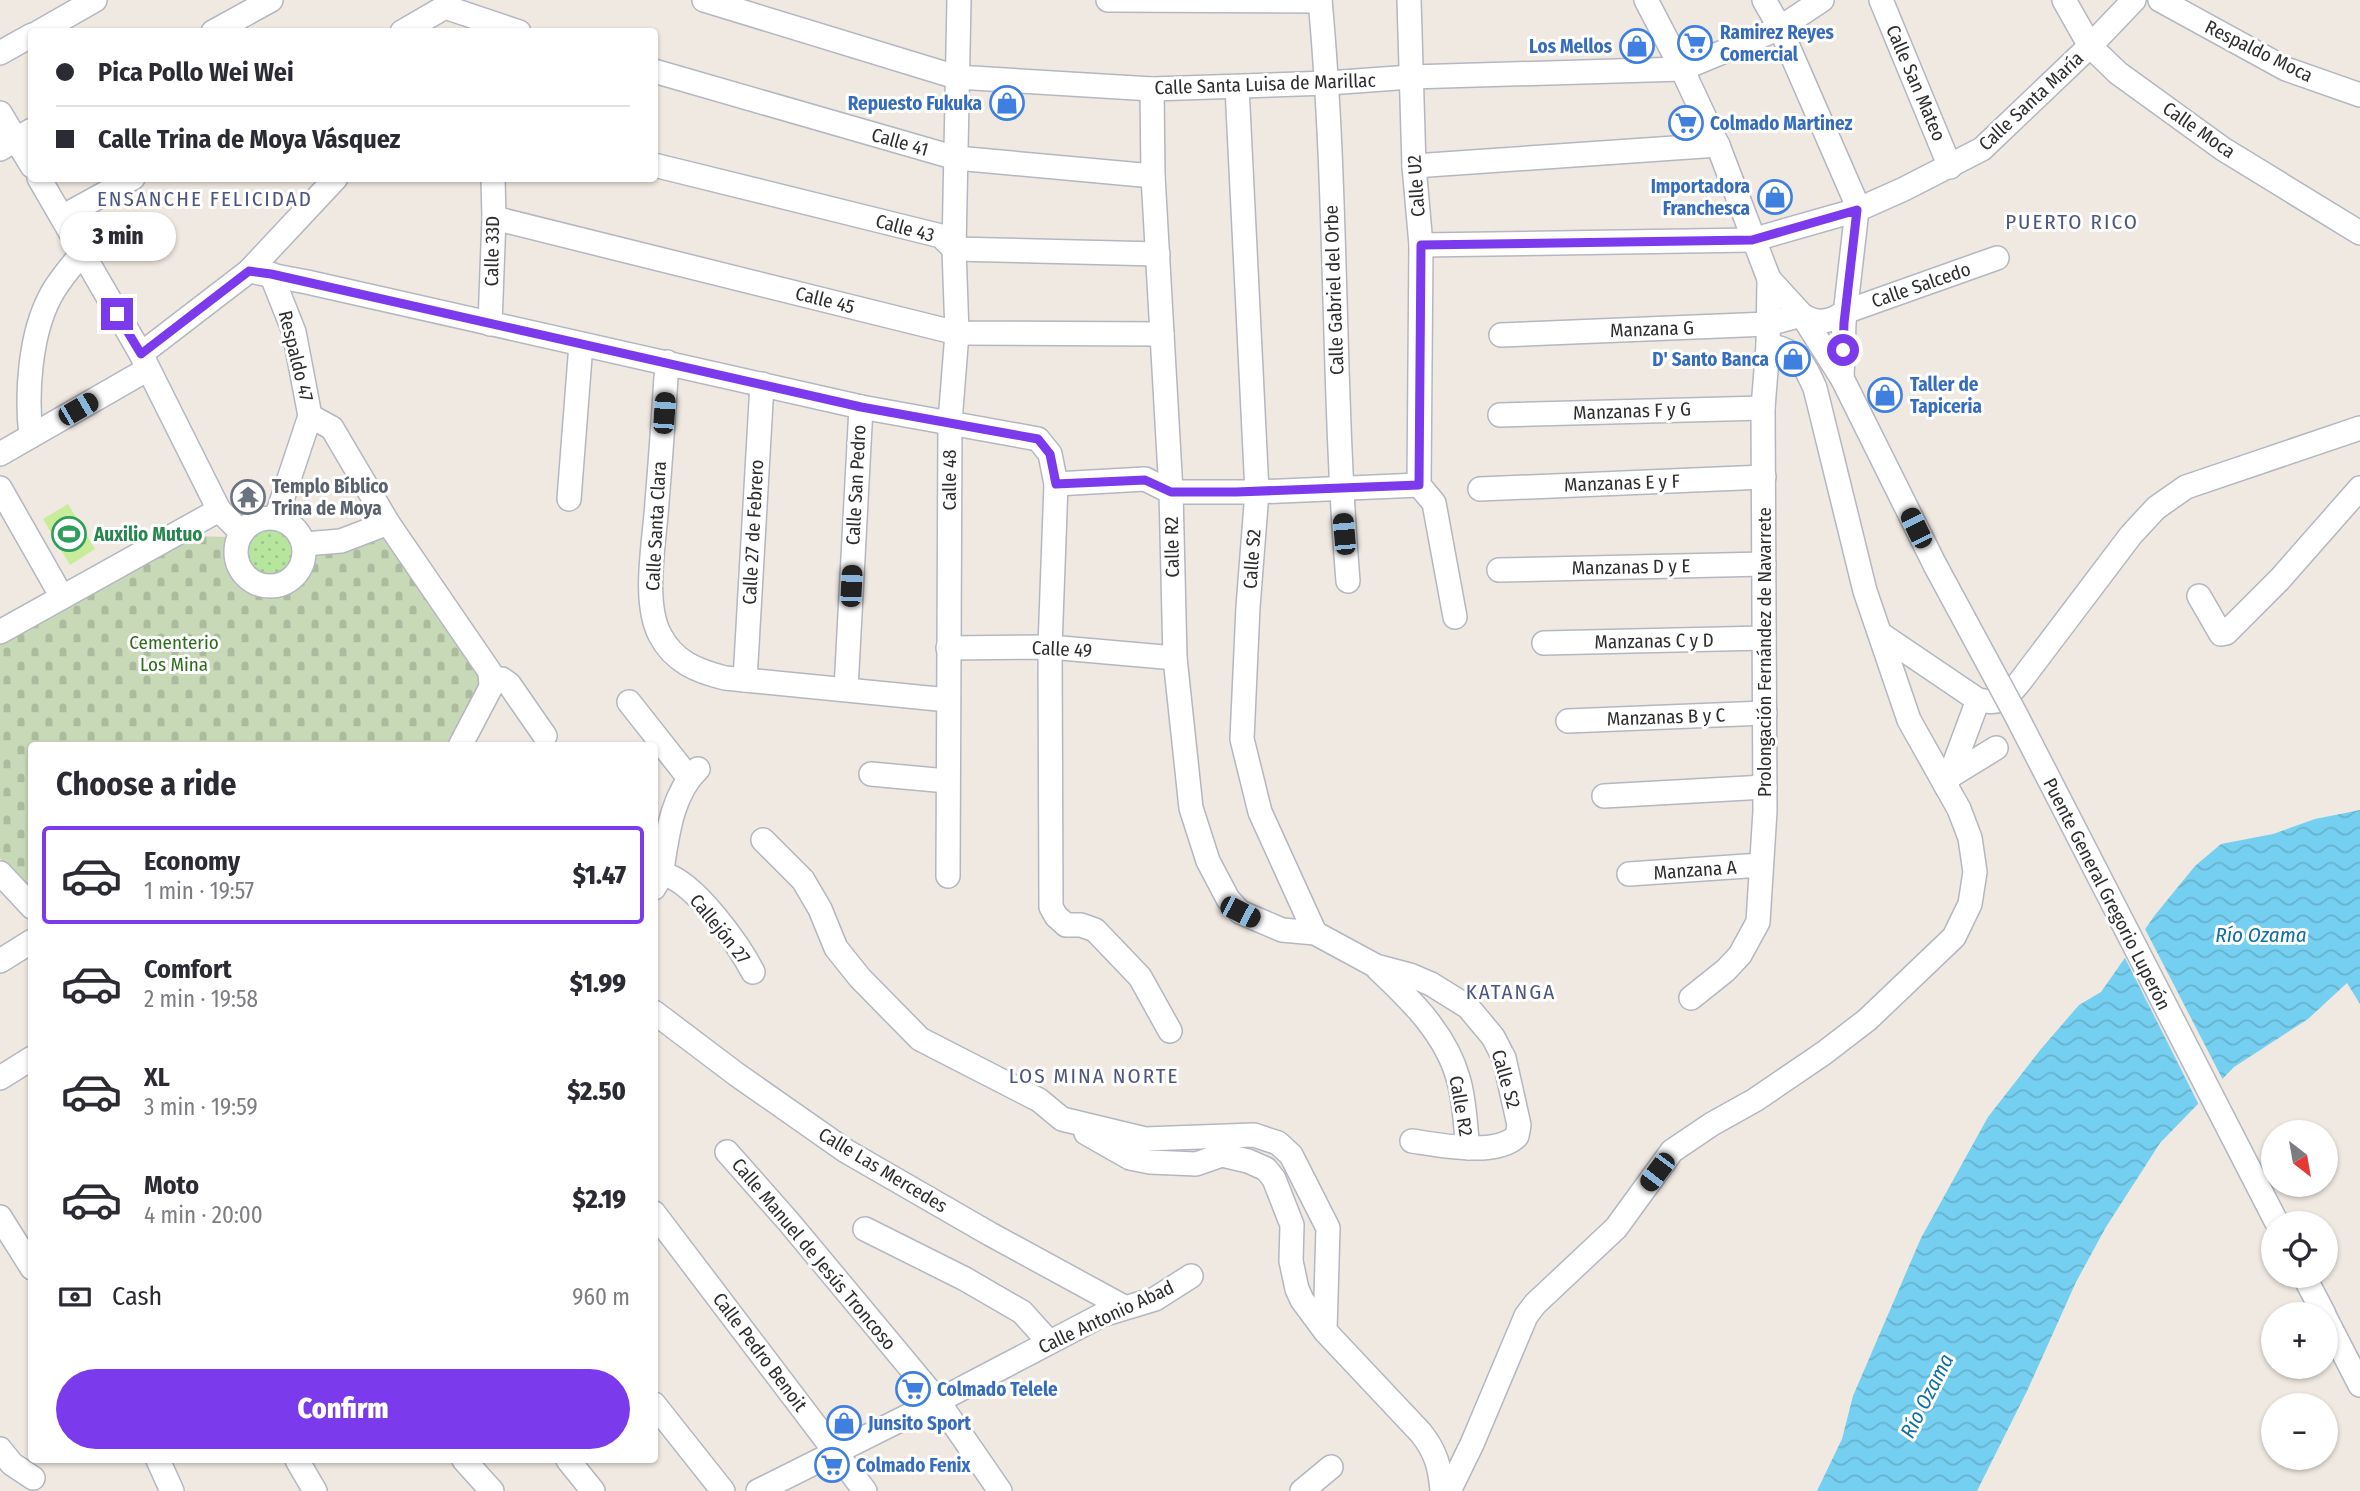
<!DOCTYPE html>
<html lang="en">
<head>
<meta charset="utf-8">
<style>
  :root { --surface:#fff; --page:#f7f7f7; --text:#2b2b33; --muted:#7c7c81; --line:#e1e1e2; --accent:#7c3aed }
  body { margin:0; font-family:"Fira Sans Condensed",sans-serif; background:var(--page); color:var(--text); height:100vh; display:flex; flex-direction:column; font-size:26px; white-space:nowrap }
  * { box-sizing:border-box; margin:0 }
  p { font-size:23px; color:var(--muted) }
  .icon { flex:none; width:38px; height:38px; fill:none; stroke:currentColor; stroke-width:2; stroke-linecap:round; stroke-linejoin:round }
  .map { position:relative; flex:1; overflow:hidden }
  .sheet { position:absolute; left:28px; top:742px; width:630px; height:721px; display:flex; flex-direction:column; background:var(--surface); border-radius:7px; box-shadow:0 2px 5px #0004 }
  .sheet>* { flex:none }
  .top-card { position:absolute; left:28px; top:28px; width:630px; height:154px; border-radius:7px; box-shadow:0 2px 5px #0004; display:grid; align-content:center; height:154px; padding:0 28px; background:var(--surface) }
  .needle { width:46px; rotate:149deg }
  .fabs { position:absolute; left:2261px; top:1120px; display:grid; gap:14px }
  .fabs a { display:grid; place-items:center; width:77px; height:77px; border-radius:50%; background:var(--surface); box-shadow:0 2px 5px #0004; font-size:35px }
  .end { position:absolute; width:32px; height:32px; margin:-16px; border:9px solid #7c3aed; background:#fff; box-shadow:0 0 0 4px #fff }
  .from { border-radius:50% }
  .bubble { position:absolute; height:49px; border-radius:24px; background:var(--surface); box-shadow:0 2px 5px #0004; font-size:23px; font-weight:800; line-height:49px; text-align:center }
  .car { position:absolute; width:21px; height:42px; margin:-21px -10px; border-radius:9px; box-shadow:0 0 5px 2px #0007; background:linear-gradient(#222 24%,#8ab4d8 0 40%,#222 0 76%,#8ab4d8 0 86%,#222 0) }
  .top-card b { display:flex; align-items:center; gap:24px; height:66px; font-size:26px }
  .top-card b+b { border-top:2px solid var(--line) }
  .top-card i { width:18px; height:18px; background:var(--text) }
  ul { padding:0; list-style:none }
  li { display:flex; align-items:center; gap:21px; height:98px; margin:0 14px 10px; padding:0 14px; border:4px solid transparent; border-radius:7px }
  li div { flex:1 }
  li b { display:block; font-size:26px }
  li em { font-style:normal; font-weight:800 }
  li.current { border-color:var(--accent) }
  li>.icon { width:63px; height:63px; stroke-width:1.5 }
  h2 { padding:0 28px; font-size:32px; line-height:84px }
  .pay { display:flex; align-items:center; gap:18px; height:77px; padding:0 28px; font-size:26px }
  .pay p { margin-inline-start:auto }
  .button { display:flex; gap:14px; margin-top:auto; padding:14px 28px }
  .button a { flex:1; height:80px; border-radius:42px; background:var(--accent); color:#fff; font-size:28px; font-weight:800; line-height:80px; text-align:center }
  .map>svg:first-child { display:block }
  .cemetery { fill:url(#cemetery-stones) }
  .park { fill:url(#park-dots) }
  .pitch { fill:#c9ec9a }
  .water { fill:url(#water-waves) }
  .pier { fill:#efe9e1 }
  .lines { fill:none; stroke-linecap:round; stroke-linejoin:round }
  .minor-casing { stroke:#b4b7c1; stroke-width:26 }
  .minor { stroke:#fff; stroke-width:23 }
  .minor-bridge-casing { stroke:#b4b7c1; stroke-width:26; stroke-linecap:butt }
  .minor-bridge { stroke:#fff; stroke-width:23 }
  .route { stroke:#7c3aed; stroke-width:9 }
  .labels { text-anchor:middle; dominant-baseline:central; stroke-width:6; stroke-linejoin:round; paint-order:stroke }
  .shop-label { font-size:19px; font-weight:bold; fill:#366cbe; stroke:#fff; text-anchor:start }
  .street-label { font-size:19px; fill:#2e2e2e; stroke:#fff }
  .worship-label { font-size:19px; font-weight:bold; fill:#5b616d; stroke:#fff; text-anchor:start }
  .leisure-label { font-size:19px; font-weight:bold; fill:#27864d; stroke:#fff; text-anchor:start }
  .park-label { font-size:19px; fill:#2c6e1b; stroke:#fff }
  .neighbourhood-label { font-size:21px; letter-spacing:2px; fill:#4d5680; stroke:#fff }
  .water-label { font-size:21px; font-style:italic; fill:#0d6fa3; stroke:#fff }
</style>
</head>
<body>
<div class="map">
<svg width="2360" height="1491" viewBox="0 0 2360 1491">
  <defs>
    <pattern id="cemetery-stones" width="16" height="16" patternUnits="userSpaceOnUse" patternTransform="scale(1.75)"><rect width="16" height="16" fill="#c8d9b8"/><path d="M2 7V4a2 2 0 0 1 4 0v3zM10 15v-3a2 2 0 0 1 4 0v3z" fill="#acbb9e"/></pattern>
    <pattern id="park-dots" width="8" height="8" patternUnits="userSpaceOnUse" patternTransform="scale(1.75)"><rect width="8" height="8" fill="#b6e59e"/><path d="M2 2h.1M6 6h.1" fill="none" stroke="#9dc588" stroke-width="1.8" stroke-linecap="round"/></pattern>
    <pattern id="water-waves" width="16" height="10" patternUnits="userSpaceOnUse" patternTransform="scale(1.75)"><rect width="16" height="10" fill="#75cff0"/><path d="M0 5q4-4 8 0t8 0" fill="none" stroke="#66b2ce"/></pattern>
  </defs>
  <rect width="100%" height="100%" fill="#efe9e1"/>
  <path class="cemetery" d="M193 536 229 537C226 570 239 605 280 592 291 588 300 583 306 573 310 566 312 559 315 552L383 538 483 681 448 745 32 746 31 892 0 858V645Z"/>
  <circle class="park" cx="271" cy="552" r="29"/>
  <polygon class="pitch" points="68,504 95,549 70,565 43,519"/>
  <polygon class="water" points="2360,810 2360,1004 2347,983 2308,1019 2234,1067 2160,1143 2106,1227 2076,1282 2027,1391 1977,1491 1817,1491 1842,1439 1853,1396 1921,1238 1988,1117 2041,1049 2079,1005 2101,992 2155,915 2195,866 2221,844 2273,834 2315,819"/>
  <polygon class="pier" points="2143,925 2224,1082 2200,1107 2123,954"/>
  <g class="lines">
    <g class="minor-casing">
      <g id="minor">
        <polyline points="704,0 956,77 1152,89 1328,83 1411,77 1682,69 1780,28 1822,0"/>
        <polyline points="1108,0 1320,1"/>
        <path d="M1320 0C1338 193 1332 388 1348 581"/>
        <polyline points="1409,0 1414,166 1421,245 1419,485 1434,503 1455,617"/>
        <polyline points="1646,0 1682,69 1719,148 1769,279 1802,315 1842,378 1935,565"/>
        <polyline points="1764,0 1780,28 1855,200 1857,210 1844,323 1842,378"/>
        <polyline points="1881,0 1950,167"/>
        <polyline points="2064,0 2090,46 2118,73 2223,149 2360,233"/>
        <polyline points="2160,0 2286,69 2360,95"/>
        <polyline points="39,32 95,0"/>
        <polyline points="213,32 271,0"/>
        <polyline points="402,32 445,7 519,32"/>
        <polyline points="0,53 32,35"/>
        <polyline points="654,71 956,158 1153,176"/>
        <polyline points="1237,87 1257,492 1248,607 1242,739 1260,812 1315,933"/>
        <path d="M1152 89 1153 176 1171 492 1175 658 1191 808 1208 861 1228 899 1240 912 1282 930 1315 933 1376 966 1410 975 1431 984 1468 1007 1493 1037 1504 1058 1519 1125 1517 1136C1496 1157 1439 1145 1412 1141"/>
        <polyline points="0,113 32,166"/>
        <polyline points="0,149 32,130"/>
        <polyline points="654,165 941,236 954,249 1158,254"/>
        <polyline points="1414,166 1718,145"/>
        <polyline points="39,178 141,354 219,510 242,533"/>
        <polyline points="62,217 133,178"/>
        <polyline points="494,218 957,333 1162,334"/>
        <polyline points="1421,245 1752,240 1857,210 1904,189 1982,149 2090,46 2134,0"/>
        <polyline points="249,271 307,282 861,407 1038,439 1050,454 1056,484 1050,647 1051,907 1056,916 1066,925 1081,925 1095,930 1140,977 1170,1031"/>
        <polyline points="271,274 294,332 310,416 276,518"/>
        <polyline points="490,324 494,218 493,178"/>
        <path d="M1501 335 1768 324 1802 315C1818 325 1830 322 1845 312L1997 258"/>
        <polyline points="141,354 249,271 336,178"/>
        <path d="M667 362C664 409 661 455 657 502 655 539 642 601 660 635 674 662 697 671 725 678L948 700"/>
        <polyline points="1500,415 1763,408"/>
        <polyline points="310,416 332,428 388,523 490,672 491,687 460,746"/>
        <path d="M31 436C26 394 30 335 50 297 58 281 71 267 82 253"/>
        <polyline points="0,454 148,369"/>
        <polyline points="1056,484 1145,479 1171,492 1257,492 1419,485"/>
        <polyline points="0,488 62,597"/>
        <polyline points="1480,489 1764,477"/>
        <polyline points="569,499 581,344"/>
        <circle cx="270" cy="552" r="34"/>
        <polyline points="304,544 341,541 388,523"/>
        <polyline points="1499,570 1764,564"/>
        <polyline points="2199,596 2218,629 2221,634 2226,633 2280,579 2360,488"/>
        <polyline points="0,632 219,510"/>
        <path d="M1882 635 1978 700C2001 704 2004 701 2019 683L2131 535 2156 508 2186 487 2360 428"/>
        <polyline points="1544,643 1764,638"/>
        <polyline points="948,648 1050,647 1175,658"/>
        <polyline points="491,679 502,679 509,684 545,736"/>
        <polyline points="745,680 762,384"/>
        <polyline points="846,689 861,407"/>
        <polyline points="629,702 689,778"/>
        <polyline points="1568,721 1765,713"/>
        <polyline points="871,774 947,781"/>
        <polyline points="1952,775 1996,748"/>
        <polyline points="1946,786 1978,700"/>
        <polyline points="1604,796 1765,787"/>
        <path d="M763 840 803 880 820 909 836 948 860 978 920 1039 1039 1100 1062 1119 1145 1139 1254 1135 1278 1143 1291 1155 1328 1228 1325 1331 1421 1433C1436 1452 1440 1467 1442 1491"/>
        <polyline points="0,873 32,907"/>
        <polyline points="1629,874 1761,865"/>
        <path d="M661 876C667 840 670 796 698 769"/>
        <polyline points="948,876 950,422 957,333 954,249 959,0"/>
        <path d="M654 888 661 876 666 875C695 883 739 945 753 972"/>
        <polyline points="0,961 32,941"/>
        <path d="M1378 969C1410 999 1446 1034 1458 1078 1465 1100 1465 1126 1468 1148"/>
        <polyline points="1691,998 1726,970 1740,955 1758,922 1765,811 1763,408 1768,345 1769,279"/>
        <polyline points="654,1012 736,1074 846,1151 990,1234 1124,1307"/>
        <polyline points="0,1078 32,1058"/>
        <polyline points="1086,1133 1130,1158 1150,1162 1196,1164 1222,1155 1248,1161 1266,1169 1274,1179 1292,1225 1291,1261 1297,1289 1302,1300 1325,1331"/>
        <polyline points="727,1152 788,1221 938,1401 1000,1491"/>
        <polyline points="654,1213 865,1491"/>
        <polyline points="0,1217 32,1268"/>
        <polyline points="865,1229 965,1279 1022,1312 1049,1342"/>
        <polyline points="2304,1276 2324,1314"/>
        <polyline points="2326,1319 2360,1385"/>
        <polyline points="654,1404 723,1491"/>
        <polyline points="0,1449 12,1464 33,1478"/>
        <polyline points="158,1460 172,1491"/>
        <polyline points="297,1460 315,1491"/>
        <polyline points="464,1460 492,1491"/>
        <polyline points="568,1460 593,1491"/>
        <polyline points="758,1491 938,1401 1102,1315 1155,1299 1191,1276"/>
        <polyline points="1302,1491 1331,1467"/>
        <path d="M1449 1491 1472 1444 1526 1316 1535 1304 1616 1228 1672 1151 1712 1124 1755 1100 1824 1053 1867 1020 1954 937 1970 904 1975 872 1970 838 1959 809 1909 720 1865 591 1815 388C1803 361 1798 351 1768 345"/>
      </g>
    </g>
    <use href="#minor" class="minor"/>
    <g class="minor-bridge-casing">
      <polyline id="minor-bridge" points="1935,565 2016,715 2277,1223"/>
    </g>
    <use href="#minor-bridge" class="minor-bridge"/>
  </g>
  <g class="lines">
    <polyline class="route" points="117,314 141,354 249,271 271,274 861,407 1038,439 1050,454 1056,484 1145,480 1171,492 1236,492 1419,485 1421,245 1752,240 1857,210 1844,323 1843,350"/>
  </g>
  <defs>
    <g id="supermarket-ring" transform="scale(1.75)"><circle r="9.5" fill="#fff" stroke="#3f7fe0" stroke-width="1.5"/><path d="M-6-5.5h2.5l.6 2H6L4.5 2H-2.5L-4.4-4H-6ZM-1.5 3.2a1.3 1.3 0 1 0 .1 0ZM3 3.2a1.3 1.3 0 1 0 .1 0Z" fill="#3f7fe0"/></g>
    <g id="shop-ring" transform="scale(1.75)"><circle r="9.5" fill="#fff" stroke="#3f7fe0" stroke-width="1.5"/><path d="M-5-2.5h2.3a2.7 3.5 0 0 1 5.4 0H5L5.5 6h-11ZM-1.5-2.5h3a1.5 2.3 0 0 0-3 0Z" fill="#3f7fe0"/></g>
    <g id="temple-ring" transform="scale(1.75)"><circle r="9.5" fill="#fff" stroke="#6b7280" stroke-width="1.5"/><path d="M0-6L5-2H3V0L6.5 2.5H4V6H1.5V3h-3V6H-4V2.5H-6.5L-3 0V-2H-5Z" fill="#6b7280"/></g>
    <g id="stadium-ring" transform="scale(1.75)"><circle r="9.5" fill="#fff" stroke="#2e9e5b" stroke-width="1.5"/><path d="M0-5a6.5 5 0 1 0 0 10a6.5 5 0 1 0 0-10ZM-3.5-1.8h7v3.6h-7Z" fill="#2e9e5b"/></g>
  </defs>
  <g fill-rule="evenodd">
    <use href="#supermarket-ring" x="1695" y="43"/>
    <use href="#shop-ring" x="1637" y="46"/>
    <use href="#shop-ring" x="1007" y="103"/>
    <use href="#supermarket-ring" x="1686" y="123"/>
    <use href="#shop-ring" x="1775" y="197"/>
    <use href="#shop-ring" x="1793" y="359"/>
    <use href="#shop-ring" x="1885" y="395"/>
    <use href="#temple-ring" x="248" y="497"/>
    <use href="#stadium-ring" x="69" y="534"/>
    <use href="#supermarket-ring" x="913" y="1389"/>
    <use href="#shop-ring" x="844" y="1423"/>
    <use href="#supermarket-ring" x="832" y="1465"/>
  </g>
  <g class="labels">
    <g class="shop-label">
      <text x="1720" y="32">Ramirez Reyes<tspan x="1720" dy="22">Comercial</tspan></text>
      <text x="1612" y="46" text-anchor="end">Los Mellos</text>
      <text x="982" y="103" text-anchor="end">Repuesto Fukuka</text>
      <text x="1710" y="123">Colmado Martinez</text>
      <text x="1750" y="186" text-anchor="end">Importadora<tspan x="1750" dy="22">Franchesca</tspan></text>
      <text x="1769" y="359" text-anchor="end">D' Santo Banca</text>
      <text x="1910" y="384">Taller de<tspan x="1910" dy="22">Tapiceria</tspan></text>
      <text x="937" y="1389">Colmado Telele</text>
      <text x="868" y="1423">Junsito Sport</text>
      <text x="856" y="1465">Colmado Fenix</text>
    </g>
    <g class="street-label">
      <text transform="translate(2259 51) rotate(26)">Respaldo Moca</text>
      <text transform="translate(1916 83) rotate(67)">Calle San Mateo</text>
      <text transform="translate(1265 84) rotate(-2)">Calle Santa Luisa de Marillac</text>
      <text transform="translate(2031 101) rotate(-43)">Calle Santa María</text>
      <text transform="translate(2199 130) rotate(35)">Calle Moca</text>
      <text transform="translate(900 142) rotate(16)">Calle 41</text>
      <text transform="translate(1416 186) rotate(-94)">Calle U2</text>
      <text transform="translate(905 228) rotate(15)">Calle 43</text>
      <text transform="translate(492 251) rotate(-89)">Calle 33D</text>
      <text transform="translate(1921 285) rotate(-19)">Calle Salcedo</text>
      <text transform="translate(1334 290) rotate(-92)">Calle Gabriel del Orbe</text>
      <text transform="translate(825 300) rotate(14)">Calle 45</text>
      <text transform="translate(1652 329) rotate(-2)">Manzana G</text>
      <text transform="translate(296 356) rotate(76)">Respaldo 47</text>
      <text transform="translate(1632 411) rotate(-2)">Manzanas F y G</text>
      <text transform="translate(949 480) rotate(-90)">Calle 48</text>
      <text transform="translate(1622 483) rotate(-2)">Manzanas E y F</text>
      <text transform="translate(856 485) rotate(-87)">Calle San Pedro</text>
      <text transform="translate(656 526) rotate(-87)">Calle Santa Clara</text>
      <text transform="translate(753 532) rotate(-87)">Calle 27 de Febrero</text>
      <text transform="translate(1172 547) rotate(-91)">Calle R2</text>
      <text transform="translate(1252 559) rotate(-86)">Calle S2</text>
      <text transform="translate(1631 567) rotate(-1)">Manzanas D y E</text>
      <text transform="translate(1654 641) rotate(-1)">Manzanas C y D</text>
      <text transform="translate(1062 649) rotate(3)">Calle 49</text>
      <text transform="translate(1764 652) rotate(-90)">Prolongación Fernández de Navarrete</text>
      <text transform="translate(1666 717) rotate(-2)">Manzanas B y C</text>
      <text transform="translate(1695 870) rotate(-4)">Manzana A</text>
      <text transform="translate(2107 894) rotate(63)">Puente General Gregorio Luperón</text>
      <text transform="translate(720 929) rotate(51)">Callejón 27</text>
      <text transform="translate(1506 1079) rotate(74)">Calle S2</text>
      <text transform="translate(1461 1106) rotate(80)">Calle R2</text>
      <text transform="translate(883 1170) rotate(31)">Calle Las Mercedes</text>
      <text transform="translate(814 1254) rotate(50)">Calle Manuel de Jesús Troncoso</text>
      <text transform="translate(1106 1317) rotate(-25)">Calle Antonio Abad</text>
      <text transform="translate(760 1352) rotate(53)">Calle Pedro Benoit</text>
    </g>
    <g class="worship-label">
      <text x="272" y="486">Templo Bíblico<tspan x="272" dy="22">Trina de Moya</tspan></text>
    </g>
    <g class="leisure-label">
      <text x="94" y="534">Auxilio Mutuo</text>
    </g>
    <g class="park-label">
      <text x="174" y="642">Cementerio<tspan x="174" dy="22">Los Mina</tspan></text>
    </g>
    <g class="neighbourhood-label">
      <text x="205" y="199">ENSANCHE FELICIDAD</text>
      <text x="2072" y="222">PUERTO RICO</text>
      <text x="1511" y="992">KATANGA</text>
      <text x="1094" y="1076">LOS MINA NORTE</text>
    </g>
    <g class="water-label">
      <text x="2261" y="935">Río Ozama</text>
      <text transform="translate(1927 1396) rotate(-63)">Río Ozama</text>
    </g>
  </g>
</svg>
<div class="fabs">
<a><svg class="needle" viewBox="-14 -14 28 28"><path d="M0-13l5 13h-10z" fill="#e53935"/><path d="M0 13l5-13h-10z" fill="#7c7c81"/></svg></a>
<a><svg class="icon" aria-label="locate" viewBox="0 0 24 24"><circle cx="12" cy="12" r="6"/><path d="M12 2v4M12 18v4M2 12h4M18 12h4"/></svg></a>
<a>+</a>
<a>−</a>
</div>
<i class="end from" style="left:1843px;top:350px"></i>
<i class="end" style="left:117px;top:314px"></i>
<div class="bubble" style="left:60px;top:212px;width:116px">3 min</div>
<i class="car" style="left:78px;top:409px;rotate:60deg"></i>
<i class="car" style="left:664px;top:413px;rotate:4deg"></i>
<i class="car" style="left:1916px;top:528px;rotate:334deg"></i>
<i class="car" style="left:1344px;top:534px;rotate:355deg"></i>
<i class="car" style="left:851px;top:586px;rotate:3deg"></i>
<i class="car" style="left:1240px;top:912px;rotate:117deg"></i>
<i class="car" style="left:1657px;top:1172px;rotate:217deg"></i>
<div class="top-card">
<b><i class="from"></i>Pica Pollo Wei Wei</b>
<b><i></i>Calle Trina de Moya Vásquez</b>
</div>
<section class="sheet">
<h2>Choose a ride</h2>
<ul>
<li class="current"><svg class="icon" aria-label="car" viewBox="0 0 24 24"><path d="M5 17H2v-5l4-1 3-4h7l3 4 3 1v5h-3M9 17h6M6 11h13"/><circle cx="7" cy="17" r="2"/><circle cx="17" cy="17" r="2"/></svg><div><b>Economy</b><p>1 min · 19:57</p></div><em>$1.47</em></li>
<li><svg class="icon" aria-label="car" viewBox="0 0 24 24"><path d="M5 17H2v-5l4-1 3-4h7l3 4 3 1v5h-3M9 17h6M6 11h13"/><circle cx="7" cy="17" r="2"/><circle cx="17" cy="17" r="2"/></svg><div><b>Comfort</b><p>2 min · 19:58</p></div><em>$1.99</em></li>
<li><svg class="icon" aria-label="car" viewBox="0 0 24 24"><path d="M5 17H2v-5l4-1 3-4h7l3 4 3 1v5h-3M9 17h6M6 11h13"/><circle cx="7" cy="17" r="2"/><circle cx="17" cy="17" r="2"/></svg><div><b>XL</b><p>3 min · 19:59</p></div><em>$2.50</em></li>
<li><svg class="icon" aria-label="car" viewBox="0 0 24 24"><path d="M5 17H2v-5l4-1 3-4h7l3 4 3 1v5h-3M9 17h6M6 11h13"/><circle cx="7" cy="17" r="2"/><circle cx="17" cy="17" r="2"/></svg><div><b>Moto</b><p>4 min · 20:00</p></div><em>$2.19</em></li>
</ul>
<div class="pay"><svg class="icon" aria-label="cash" viewBox="0 0 24 24"><path d="M3 7h18v10H3z"/><circle cx="12" cy="12" r="2"/></svg>Cash<p>960 m</p></div>
<div class="button"><a>Confirm</a></div>
</section>
</div>
</body>
</html>
